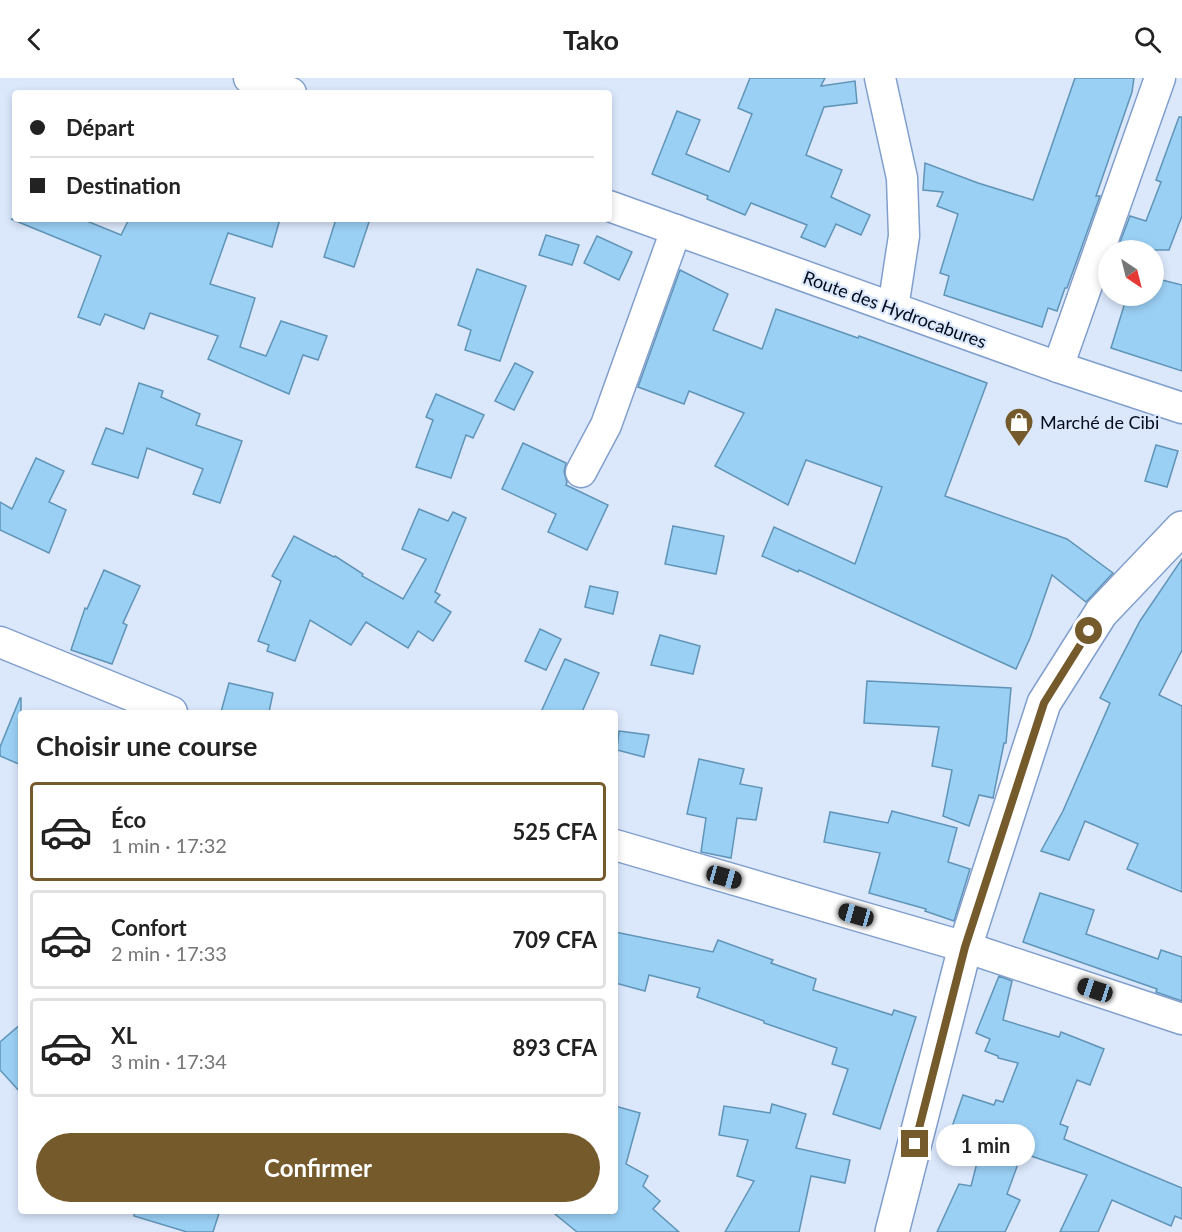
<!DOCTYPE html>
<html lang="fr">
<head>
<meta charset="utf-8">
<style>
  :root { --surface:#fff; --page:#f2f2f2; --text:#222; --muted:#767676; --line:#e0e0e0; --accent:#755a2c }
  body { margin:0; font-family:Lato,sans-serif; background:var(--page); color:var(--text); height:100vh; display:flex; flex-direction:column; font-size:22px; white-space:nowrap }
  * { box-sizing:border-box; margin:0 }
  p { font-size:20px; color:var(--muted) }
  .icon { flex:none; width:33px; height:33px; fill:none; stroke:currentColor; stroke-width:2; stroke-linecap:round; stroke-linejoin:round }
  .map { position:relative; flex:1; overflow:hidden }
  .side { position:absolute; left:18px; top:632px; width:600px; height:504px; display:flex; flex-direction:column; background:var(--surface); border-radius:6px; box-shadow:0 3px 9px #0003 }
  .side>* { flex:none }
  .hud { position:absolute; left:12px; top:12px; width:600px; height:132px; border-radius:6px; box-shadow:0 3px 9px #0003; display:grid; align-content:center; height:132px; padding:0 18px; background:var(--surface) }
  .needle { width:39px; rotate:145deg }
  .buttons { position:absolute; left:1098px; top:162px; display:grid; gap:12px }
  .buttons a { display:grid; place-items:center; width:66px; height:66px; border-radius:50%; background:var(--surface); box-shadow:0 3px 9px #0003; font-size:30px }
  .end { position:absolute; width:27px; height:27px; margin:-14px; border:8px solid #755a2c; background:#fff; box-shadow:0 0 0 3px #fff }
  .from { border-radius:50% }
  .bubble { position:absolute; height:42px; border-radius:21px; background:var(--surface); box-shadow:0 3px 9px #0003; font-size:20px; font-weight:700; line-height:42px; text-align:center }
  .car { position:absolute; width:18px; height:36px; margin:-18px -9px; border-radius:8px; box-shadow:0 0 4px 2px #0007; background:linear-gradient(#222 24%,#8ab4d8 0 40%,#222 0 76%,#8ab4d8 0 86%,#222 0) }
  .hud b { display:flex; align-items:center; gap:21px; height:57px; font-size:22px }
  .hud b+b { border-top:2px solid var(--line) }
  .hud i { width:15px; height:15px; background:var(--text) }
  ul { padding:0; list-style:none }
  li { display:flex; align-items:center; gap:18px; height:99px; margin:0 12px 9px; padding:0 6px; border:3px solid var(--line); border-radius:6px }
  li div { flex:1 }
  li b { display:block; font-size:22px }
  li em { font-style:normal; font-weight:700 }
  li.current { border-color:var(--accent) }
  li>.icon { width:54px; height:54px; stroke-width:1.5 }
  h2 { padding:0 18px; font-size:27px; line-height:72px }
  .primary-button { display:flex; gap:12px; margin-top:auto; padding:12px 18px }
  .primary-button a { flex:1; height:69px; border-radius:36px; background:var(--accent); color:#fff; font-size:24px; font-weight:700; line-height:69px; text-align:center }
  header { display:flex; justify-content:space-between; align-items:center; height:78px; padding:0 18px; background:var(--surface); font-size:27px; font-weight:700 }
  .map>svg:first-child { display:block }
  .building { fill:#9bd0f5; stroke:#6094b7; stroke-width:1.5 }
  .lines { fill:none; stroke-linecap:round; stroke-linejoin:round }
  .street-casing { stroke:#819fcd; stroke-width:33 }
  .secondary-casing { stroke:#819fcd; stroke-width:36 }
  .street { stroke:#fff; stroke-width:30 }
  .secondary { stroke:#fff; stroke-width:33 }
  .route { stroke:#755a2c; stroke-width:8 }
  .labels { text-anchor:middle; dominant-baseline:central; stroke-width:4.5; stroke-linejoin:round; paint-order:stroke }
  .street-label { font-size:18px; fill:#030b1b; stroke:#dbe8fc }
  .poi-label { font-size:18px; fill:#030b1b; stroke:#dbe8fc; text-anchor:start }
</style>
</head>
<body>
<header><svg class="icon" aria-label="back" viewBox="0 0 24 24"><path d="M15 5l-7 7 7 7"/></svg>Tako<svg class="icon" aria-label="search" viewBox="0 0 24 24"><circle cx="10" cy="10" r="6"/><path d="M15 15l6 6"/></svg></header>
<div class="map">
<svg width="1182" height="1154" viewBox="0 0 1182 1154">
  <rect width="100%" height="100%" fill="#dbe8fc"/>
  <g class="building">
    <polygon points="750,0 825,0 821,8 855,3 857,25 824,29 806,77 842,92 831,119 870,137 861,157 836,146 825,169 801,159 807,147 751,125 745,137 707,121 708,118 652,96 677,33 700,42 686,76 729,94 752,36 738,30"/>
    <polygon points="1075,0 1134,0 1132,14 1096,118 1100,118 1067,210 1065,210 1057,233 1048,230 1042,249 944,217 949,198 940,195 958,136 937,128 943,114 923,112 925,85 978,105 1033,122"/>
    <polygon points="1179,39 1182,39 1182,138 1169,172 1117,172 1130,138 1146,143 1161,104 1156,102"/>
    <polygon points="11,141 82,141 121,157 129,141 280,141 272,169 228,155 210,206 255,220 240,269 266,278 281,243 327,258 318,282 303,277 289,316 208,281 218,258 150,235 144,251 105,236 100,247 78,239 101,178"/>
    <polygon points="336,141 370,141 354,189 324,179"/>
    <polygon points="546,157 579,167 572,187 539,177"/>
    <polygon points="597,158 632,174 619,202 584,185"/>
    <polygon points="477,191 526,208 500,283 465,272 471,252 458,247"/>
    <polygon points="680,192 728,216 713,252 762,271 776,231 858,260 859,258 987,305 945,418 1067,461 1113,495 1086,524 1052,497 1030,560 1016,591 799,492 798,494 762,478 774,449 855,486 882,409 806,382 788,427 715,388 744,335 689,313 684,326 638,309"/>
    <polygon points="1154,200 1182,207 1182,293 1111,270 1127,218 1154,218"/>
    <polygon points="515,285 533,294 514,332 495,323"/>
    <polygon points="139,305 163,313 161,319 200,336 196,347 242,363 220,425 193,416 203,391 147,370 138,400 92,386 106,350 123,356"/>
    <polygon points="436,316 484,337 473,360 466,357 451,400 416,389 433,342 426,339"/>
    <polygon points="523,365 566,385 564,394 567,404 566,407 608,427 587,472 548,454 556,436 502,411"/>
    <polygon points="1156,367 1178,373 1167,409 1145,403"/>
    <polygon points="36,380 64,393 49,424 66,432 49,475 0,452 0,424 12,431"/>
    <polygon points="419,431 448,443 453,434 466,440 435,514 440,517 435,524 451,534 433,563 418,553 408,570 366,544 351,567 310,542 295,583 267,573 269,567 258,563 281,503 272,498 294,458 334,479 335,478 363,496 362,498 403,521 426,481 402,471"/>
    <polygon points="673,448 724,458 716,496 665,486"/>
    <polygon points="1182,481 1182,572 1159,617 1182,628 1182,814 1127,791 1138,766 1085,743 1069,782 1041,773 1063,733 1110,625 1100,620 1140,543"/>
    <polygon points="104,492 140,508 123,545 127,547 112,586 71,572 85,530 87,531"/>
    <polygon points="590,508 618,514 613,536 585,529"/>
    <polygon points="540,551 561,561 546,592 525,583"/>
    <polygon points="660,557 700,568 693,596 651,587"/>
    <polygon points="565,581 599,595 582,634 541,634"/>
    <polygon points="867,603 1011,610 1006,665 1004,665 993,720 979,717 969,748 943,738 952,692 932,688 939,649 864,645"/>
    <polygon points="229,605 273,615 269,634 221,634"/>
    <polygon points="20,620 21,620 21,687 0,678 0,669"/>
    <polygon points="619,653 649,657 644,679 617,672"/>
    <polygon points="699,681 744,691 740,706 762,710 756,742 737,740 731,780 701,774 706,740 687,736"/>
    <polygon points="892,733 957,750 948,784 970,791 954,843 925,833 926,831 869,815 880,775 824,764 830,734 888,745"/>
    <polygon points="1040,815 1094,832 1086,856 1158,881 1161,872 1182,879 1182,923 1156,914 1157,911 1023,864"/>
    <polygon points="615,854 713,874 718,862 773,882 771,885 816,901 813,912 892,937 894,932 916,939 880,1051 833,1036 848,991 832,986 837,970 764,945 764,943 697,919 700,910 649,897 645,913 615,905"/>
    <polygon points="999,898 1012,903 1003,942 1059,959 1061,954 1104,971 1090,1007 1077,1002 1060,1046 1068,1049 1064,1061 1182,1110 1182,1141 1175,1138 1171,1148 1112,1122 1098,1154 1060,1154 1087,1097 1022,1075 1007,1116 1020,1122 1005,1154 937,1154 959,1106 971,1108 978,1081 949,1072 957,1050 952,1049 963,1017 994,1027 996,1022 1003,1024 1018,985 998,980 998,978 985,973 990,961 976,955"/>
    <polygon points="21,946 21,1015 0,992 0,964"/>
    <polygon points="772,1026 806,1036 796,1070 850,1082 845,1105 811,1098 799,1154 725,1154 754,1103 737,1098 748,1062 719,1057 724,1028 770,1035"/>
    <polygon points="615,1028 640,1035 626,1086 648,1098 643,1108 660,1123 653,1131 679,1154 577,1154 550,1132 615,1132"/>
    <polygon points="134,1132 220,1132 213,1154 187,1154 134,1138"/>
  </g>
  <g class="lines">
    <g class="street-casing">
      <g id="street">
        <polyline points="249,0 291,15"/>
        <polyline points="880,0 902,100 904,158 893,230"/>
        <polyline points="609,128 1058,289 1182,330"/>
        <polyline points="1058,289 1160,0"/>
        <polyline points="581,394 606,347 676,152"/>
        <polyline points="0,564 172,634"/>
        <polyline points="615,767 965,869 1182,941"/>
      </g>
    </g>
    <g class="secondary-casing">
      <polyline id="secondary" points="892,1154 965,869 1044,625 1101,535 1182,450"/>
    </g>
    <use href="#street" class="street"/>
    <use href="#secondary" class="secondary"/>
  </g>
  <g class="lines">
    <polyline class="route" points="915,1066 965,869 1044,625 1089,553"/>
  </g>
  <defs>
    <g id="shop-pin" transform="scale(1.5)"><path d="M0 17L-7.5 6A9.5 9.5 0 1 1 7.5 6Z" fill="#755a2c" stroke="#dbe8fc"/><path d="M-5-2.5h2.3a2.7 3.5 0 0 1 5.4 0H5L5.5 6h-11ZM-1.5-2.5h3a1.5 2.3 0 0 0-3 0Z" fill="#fff"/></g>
  </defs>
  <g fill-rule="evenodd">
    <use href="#shop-pin" x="1019" y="344"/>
  </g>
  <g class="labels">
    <g class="street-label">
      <text transform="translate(895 231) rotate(20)">Route des Hydrocabures</text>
    </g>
    <g class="poi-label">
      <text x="1040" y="344">Marché de Cibi</text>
    </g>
  </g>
</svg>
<div class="buttons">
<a><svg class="needle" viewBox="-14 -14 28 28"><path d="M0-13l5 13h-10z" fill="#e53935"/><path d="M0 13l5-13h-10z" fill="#767676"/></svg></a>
</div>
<i class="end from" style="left:1089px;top:553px"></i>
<i class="end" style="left:915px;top:1066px"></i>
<div class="bubble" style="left:936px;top:1046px;width:99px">1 min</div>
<i class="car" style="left:724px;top:799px;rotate:106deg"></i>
<i class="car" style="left:856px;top:837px;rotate:286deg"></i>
<i class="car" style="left:1095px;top:912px;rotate:288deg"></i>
<div class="hud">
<b><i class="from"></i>Départ</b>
<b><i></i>Destination</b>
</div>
<section class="side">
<h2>Choisir une course</h2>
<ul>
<li class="current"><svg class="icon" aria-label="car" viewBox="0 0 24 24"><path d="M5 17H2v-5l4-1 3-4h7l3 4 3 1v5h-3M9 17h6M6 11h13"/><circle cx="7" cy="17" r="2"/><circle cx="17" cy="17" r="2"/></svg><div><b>Éco</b><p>1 min · 17:32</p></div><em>525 CFA</em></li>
<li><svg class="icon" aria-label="car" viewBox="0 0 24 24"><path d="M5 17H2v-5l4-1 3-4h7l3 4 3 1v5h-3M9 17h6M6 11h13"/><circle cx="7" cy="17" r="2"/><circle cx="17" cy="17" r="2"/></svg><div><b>Confort</b><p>2 min · 17:33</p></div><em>709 CFA</em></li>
<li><svg class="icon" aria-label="car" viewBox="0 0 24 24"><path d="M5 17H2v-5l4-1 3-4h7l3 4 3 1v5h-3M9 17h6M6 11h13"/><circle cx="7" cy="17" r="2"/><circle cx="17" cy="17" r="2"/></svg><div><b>XL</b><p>3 min · 17:34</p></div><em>893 CFA</em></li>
</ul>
<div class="primary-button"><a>Confirmer</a></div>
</section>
</div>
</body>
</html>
